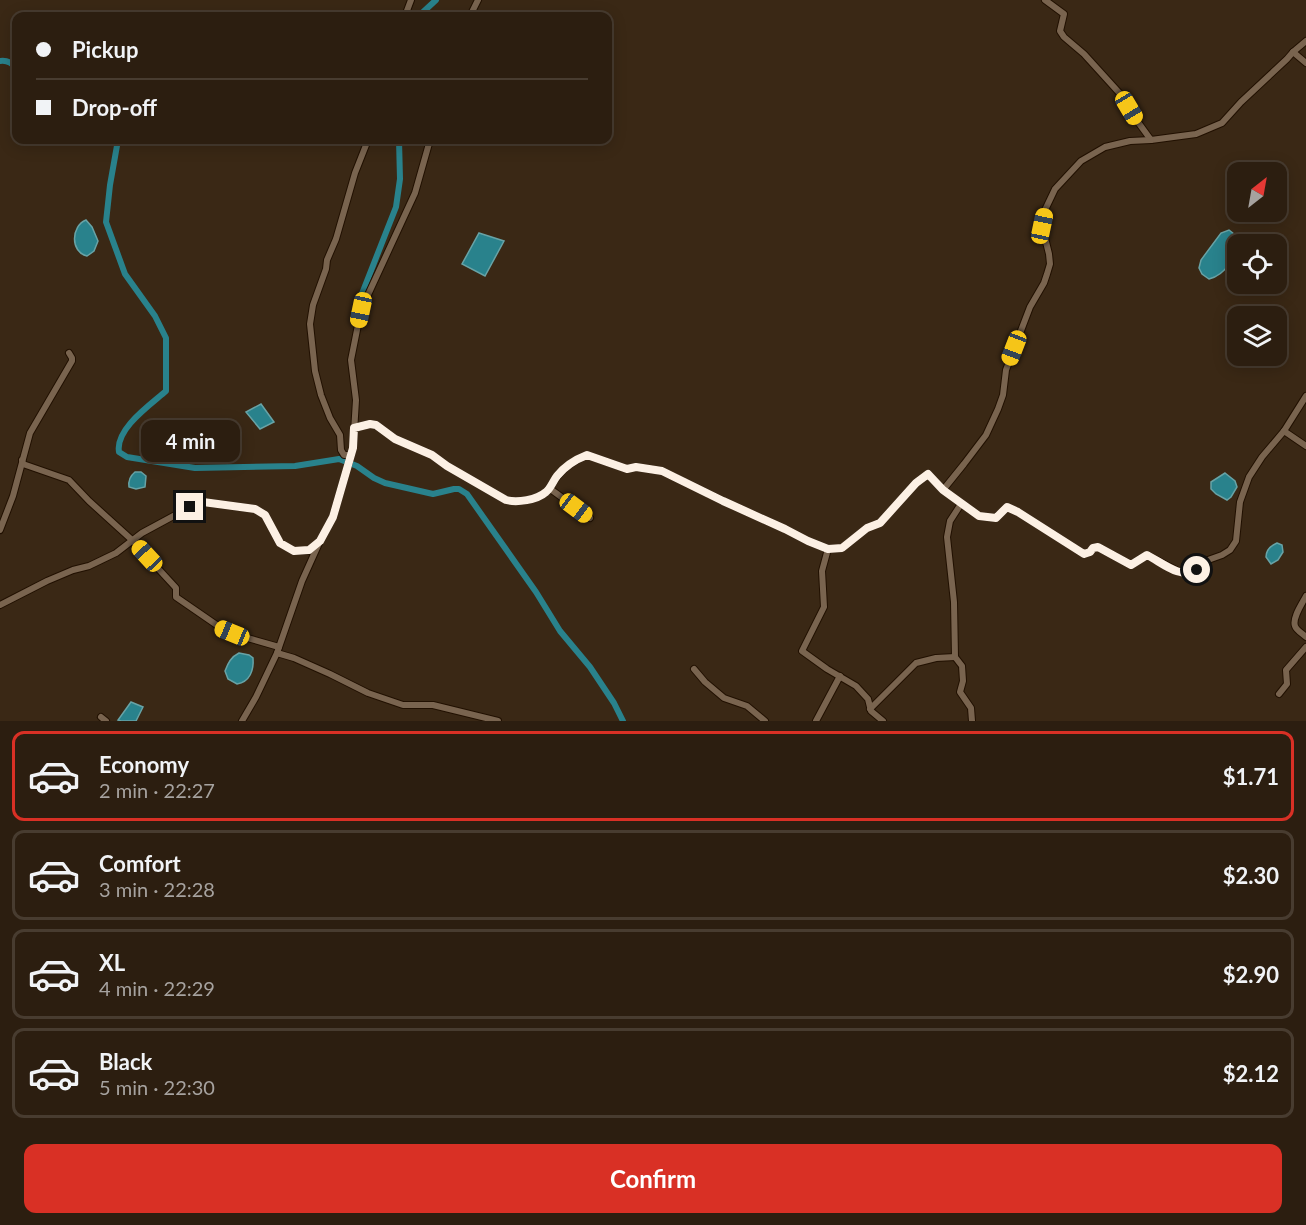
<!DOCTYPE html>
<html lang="en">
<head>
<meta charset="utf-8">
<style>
  :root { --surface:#2c1e10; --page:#382b1e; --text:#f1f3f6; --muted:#a6a29f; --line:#483c30; --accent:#d93025 }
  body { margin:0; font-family:Lato,sans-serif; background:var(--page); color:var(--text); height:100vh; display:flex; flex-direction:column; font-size:22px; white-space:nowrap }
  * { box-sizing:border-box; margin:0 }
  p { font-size:20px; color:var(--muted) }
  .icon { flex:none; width:33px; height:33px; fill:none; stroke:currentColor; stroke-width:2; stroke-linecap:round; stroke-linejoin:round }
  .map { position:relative; height:721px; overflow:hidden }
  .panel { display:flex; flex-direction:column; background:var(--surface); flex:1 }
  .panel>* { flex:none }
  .hud { position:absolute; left:12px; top:12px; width:600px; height:132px; border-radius:12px; box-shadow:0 3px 15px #0003,0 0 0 2px var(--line); display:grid; align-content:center; height:132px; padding:0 24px; background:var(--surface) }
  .needle { width:39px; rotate:31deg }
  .controls { position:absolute; left:1227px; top:162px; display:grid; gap:12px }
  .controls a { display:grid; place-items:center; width:60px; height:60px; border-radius:12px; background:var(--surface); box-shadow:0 3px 15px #0003,0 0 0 2px var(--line); font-size:30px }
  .end { position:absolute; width:27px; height:27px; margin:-14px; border:8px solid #fcf0e4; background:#111; box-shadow:0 0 0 3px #111 }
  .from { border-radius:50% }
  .bubble { position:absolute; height:42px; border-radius:12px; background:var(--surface); box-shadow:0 3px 15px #0003,0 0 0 2px var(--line); font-size:20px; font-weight:700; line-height:42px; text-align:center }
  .car { position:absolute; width:18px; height:36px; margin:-18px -9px; border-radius:8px; box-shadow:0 0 4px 2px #0007; background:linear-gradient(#f5c518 24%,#345 0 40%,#f5c518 0 76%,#345 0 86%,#f5c518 0) }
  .hud b { display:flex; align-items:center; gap:21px; height:57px; font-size:22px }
  .hud b+b { border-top:2px solid var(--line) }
  .hud i { width:15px; height:15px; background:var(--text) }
  ul { padding:10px 0 0; list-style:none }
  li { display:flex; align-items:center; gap:18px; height:90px; margin:0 12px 9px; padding:0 12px; border:3px solid var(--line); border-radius:12px }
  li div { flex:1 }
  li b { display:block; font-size:22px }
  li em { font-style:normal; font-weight:700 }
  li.current { border-color:var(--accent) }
  li>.icon { width:54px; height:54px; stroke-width:1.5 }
  .cta { display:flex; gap:12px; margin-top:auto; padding:12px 24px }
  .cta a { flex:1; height:69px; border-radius:12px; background:var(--accent); color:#fff; font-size:24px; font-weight:700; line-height:69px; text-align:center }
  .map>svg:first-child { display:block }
  .water { fill:#29828c; stroke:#68a3a6; stroke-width:1.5 }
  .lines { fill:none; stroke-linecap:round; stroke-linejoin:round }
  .canal { stroke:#29828c; stroke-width:6 }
  .street-casing { stroke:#211001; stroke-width:8 }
  .street { stroke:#79644f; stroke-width:6 }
  .route { stroke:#fcf0e4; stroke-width:8 }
</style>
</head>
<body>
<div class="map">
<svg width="1306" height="721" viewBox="0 0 1306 721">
  <rect width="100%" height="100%" fill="#3a2815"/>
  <g class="water">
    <path d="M86 220 92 227 98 241 94 251 87 256C70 252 71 226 86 220Z"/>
    <path d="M1229 230 1239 238C1237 255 1226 275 1209 279L1202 274 1199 268 1201 260 1221 233Z"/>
    <polygon points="479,233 504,241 485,276 462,264"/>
    <polygon points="261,404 274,422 260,429 246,412"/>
    <path d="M135 472H141L146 476 145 487 136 489 129 487C128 480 130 476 135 472Z"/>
    <polygon points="1225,473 1235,481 1237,487 1231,497 1227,500 1216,494 1211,489 1211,482"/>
    <path d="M1277 543 1282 545 1283 552 1278 560 1271 564 1266 557C1266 550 1270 546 1277 543Z"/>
    <path d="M239 653 249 655 253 658C254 670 250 682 237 684L228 679 225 671C228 663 231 657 239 653Z"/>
    <polygon points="131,702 143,707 136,721 121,721 118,720"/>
  </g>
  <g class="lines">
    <g class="canal">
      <polyline points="420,16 422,13 436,0"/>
      <path d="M0 61C6 60 12 63 16 68"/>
      <path d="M118 140 110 185 106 222 125 274 155 316 166 338V391C150 405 115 429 119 452L127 457 195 468 295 466 339 459 357 466 374 478 385 483 433 494 454 489H459L467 494 536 592 560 631 590 667 614 703 623 721"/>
      <polyline points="354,314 396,207 400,179 399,140"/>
    </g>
    <g class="street-casing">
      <g id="street">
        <polyline points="1045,0 1064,14 1060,31 1064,37 1084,54 1123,97 1135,118 1151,140 1196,134 1222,123 1241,102 1287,59 1293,52 1306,41"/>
        <polyline points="405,16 411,0"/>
        <polyline points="470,16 478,0"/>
        <polyline points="1293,52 1306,63"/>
        <path d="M354 428 370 424 376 425 395 439 432 455 447 466 506 500C517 503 537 500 546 492 551 488 553 481 557 477 565 466 575 460 587 455L627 469 636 467 662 471 723 501 785 529 808 541 828 549 822 571 824 607 802 651 827 669 856 686 868 699 871 711 883 721"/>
        <polyline points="1284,431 1306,446"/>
        <polyline points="350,455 344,455 341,450 340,435 330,418 321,395 315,371 310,324 313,305 326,269 327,260 336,239 355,173 368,140"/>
        <polyline points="22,460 23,464 69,480 89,501 132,540 176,588 176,597 221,628 244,637 279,647"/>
        <polyline points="549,488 590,518"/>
        <polyline points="943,490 964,464 986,435 998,409 1003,395 1006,370 1030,307 1044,283 1047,274 1050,264 1049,254 1042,226 1045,210 1055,189 1081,161 1105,147 1130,141 1151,140"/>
        <polyline points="961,504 950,521 947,537 954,602 955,657 962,666 963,681 960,692 971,708 972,721"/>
        <polyline points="0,530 13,496 30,433 72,361 72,358 69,353"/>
        <polyline points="828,549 842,548 867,528 880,523 916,483 928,474 943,490 979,516 996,518 1007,507 1018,512 1084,554 1090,552 1093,548 1098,547 1131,565 1147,555 1180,572 1191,573 1197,570 1208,560 1222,555 1230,550 1236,541 1240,502 1249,477 1262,457 1284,431 1306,396"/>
        <path d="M1306 596C1302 604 1292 618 1295 626 1296 630 1303 634 1306 637"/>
        <polyline points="0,605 47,581 73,570 89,566 116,553 142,533 190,507 203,502 255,509 265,515 280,543 294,551 309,551 317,544"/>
        <polyline points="277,653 294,658 330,674 368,693 403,705 433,705 498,721"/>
        <polyline points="694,669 705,682 724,698 747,706 765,721"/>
        <polyline points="1279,694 1287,684 1286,670 1306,647"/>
        <polyline points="870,709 916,663 936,658 955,657"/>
        <polyline points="101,717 106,721"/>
        <polyline points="242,721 256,697 277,653 302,581 320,541 333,517 353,448 356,400 351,360 361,310 415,193 430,140"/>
        <polyline points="816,721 840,676"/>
      </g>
    </g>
    <use href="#street" class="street"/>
  </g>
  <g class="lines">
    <path class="route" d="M190 507 203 502 255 509 265 515 280 543 294 551 309 550 320 541 333 517 353 448 354 428 370 424 376 425 395 439 432 455 447 466 506 500C517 503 537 500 546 492 551 488 553 481 557 476 565 466 574 460 587 455L627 469 636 467 662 471 723 501 785 529 808 541 828 549 842 548 867 528 880 523 916 483 928 474 943 490 979 516 996 518 1007 507 1018 512 1084 554 1090 552 1093 548 1098 547 1131 565 1147 555C1163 563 1179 579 1197 570"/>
  </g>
</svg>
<div class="controls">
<a><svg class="needle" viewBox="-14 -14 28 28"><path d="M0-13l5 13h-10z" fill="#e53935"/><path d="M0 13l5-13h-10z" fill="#a6a29f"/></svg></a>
<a><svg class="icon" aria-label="locate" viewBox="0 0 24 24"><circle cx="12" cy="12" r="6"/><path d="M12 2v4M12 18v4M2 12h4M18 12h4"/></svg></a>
<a><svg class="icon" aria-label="layers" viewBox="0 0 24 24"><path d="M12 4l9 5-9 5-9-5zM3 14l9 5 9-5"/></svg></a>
</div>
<i class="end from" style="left:1197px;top:570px"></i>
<i class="end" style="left:190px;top:507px"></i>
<div class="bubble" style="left:141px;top:420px;width:99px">4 min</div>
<i class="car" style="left:1129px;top:108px;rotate:149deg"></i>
<i class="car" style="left:1042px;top:226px;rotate:12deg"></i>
<i class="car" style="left:361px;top:310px;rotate:192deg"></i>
<i class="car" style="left:1014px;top:348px;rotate:201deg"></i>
<i class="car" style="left:576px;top:508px;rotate:127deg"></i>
<i class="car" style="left:147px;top:556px;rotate:317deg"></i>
<i class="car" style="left:232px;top:633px;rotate:292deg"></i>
<div class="hud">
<b><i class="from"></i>Pickup</b>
<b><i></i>Drop-off</b>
</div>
</div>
<section class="panel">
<ul>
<li class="current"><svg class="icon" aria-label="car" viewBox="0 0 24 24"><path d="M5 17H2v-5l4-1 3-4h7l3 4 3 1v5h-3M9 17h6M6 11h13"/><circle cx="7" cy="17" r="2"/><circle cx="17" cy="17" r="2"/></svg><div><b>Economy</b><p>2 min · 22:27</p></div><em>$1.71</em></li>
<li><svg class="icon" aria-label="car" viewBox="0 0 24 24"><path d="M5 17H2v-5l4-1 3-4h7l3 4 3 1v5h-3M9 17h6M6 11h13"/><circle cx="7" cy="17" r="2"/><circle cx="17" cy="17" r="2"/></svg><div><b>Comfort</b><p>3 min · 22:28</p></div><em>$2.30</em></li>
<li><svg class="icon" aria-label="car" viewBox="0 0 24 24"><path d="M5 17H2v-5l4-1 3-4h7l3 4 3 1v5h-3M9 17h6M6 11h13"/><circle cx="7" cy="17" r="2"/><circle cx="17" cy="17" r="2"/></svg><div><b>XL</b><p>4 min · 22:29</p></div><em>$2.90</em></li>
<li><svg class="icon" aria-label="car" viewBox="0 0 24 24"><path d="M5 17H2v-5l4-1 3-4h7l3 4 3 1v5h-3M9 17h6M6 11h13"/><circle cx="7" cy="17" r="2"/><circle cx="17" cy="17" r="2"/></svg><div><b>Black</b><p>5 min · 22:30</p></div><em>$2.12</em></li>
</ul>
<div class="cta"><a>Confirm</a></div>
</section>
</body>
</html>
